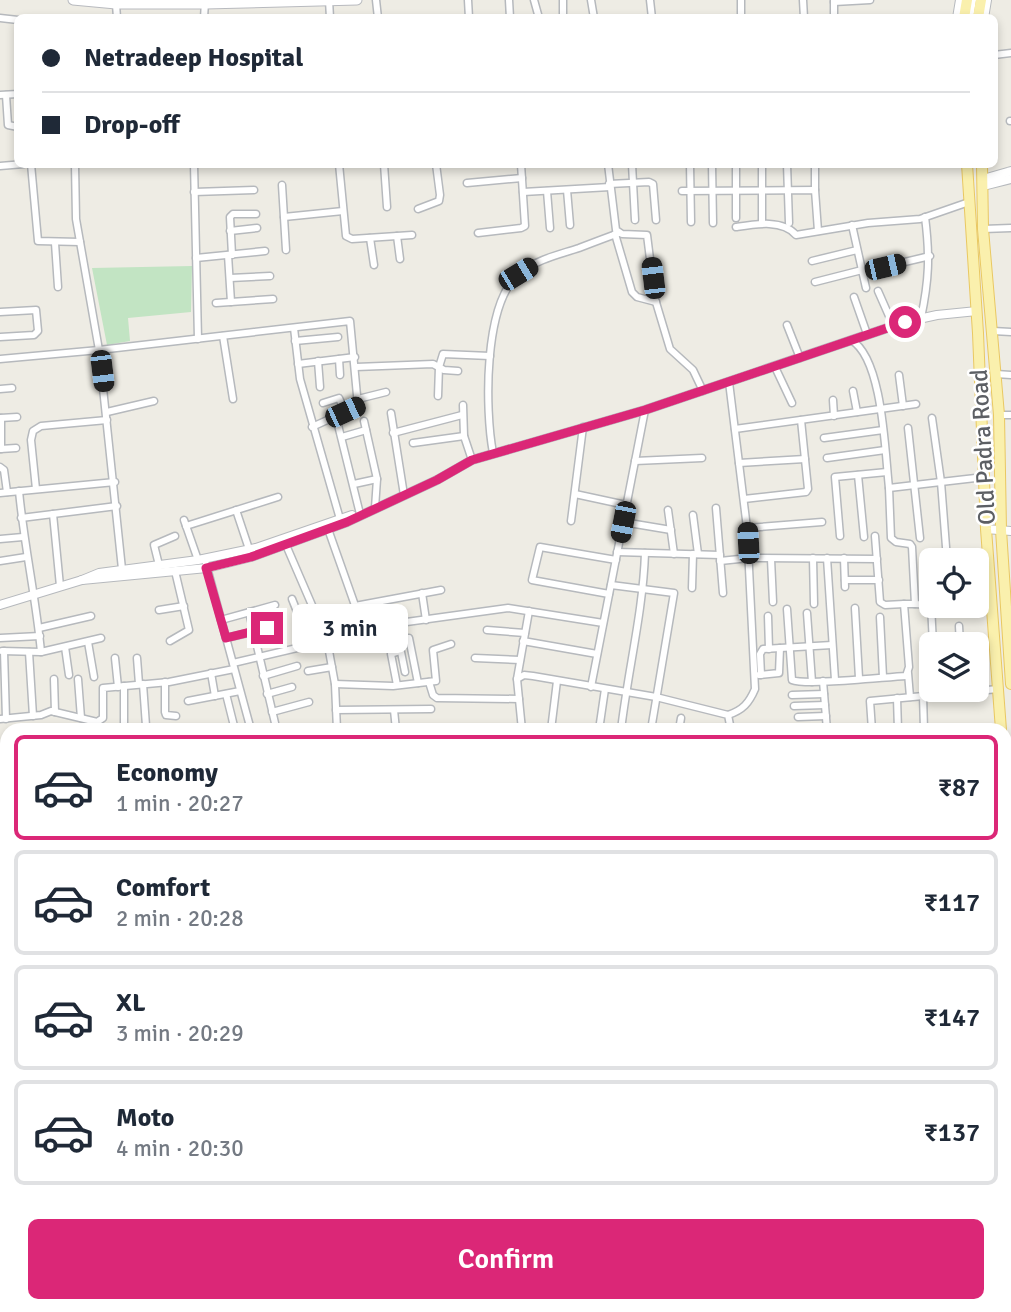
<!DOCTYPE html>
<html lang="en">
<head>
<meta charset="utf-8">
<style>
  :root { --surface:#fff; --page:#f6f6f7; --text:#1f2937; --muted:#747a83; --line:#e0e1e3; --accent:#db2777 }
  body { margin:0; font-family:Signika,sans-serif; background:var(--page); color:var(--text); height:100vh; display:flex; flex-direction:column; font-size:26px; white-space:nowrap }
  * { box-sizing:border-box; margin:0 }
  p { font-size:23px; color:var(--muted) }
  .icon { flex:none; width:38px; height:38px; fill:none; stroke:currentColor; stroke-width:2; stroke-linecap:round; stroke-linejoin:round }
  .map { position:relative; flex:1; overflow:hidden }
  .side { position:absolute; left:0px; top:723px; width:1012px; height:590px; display:flex; flex-direction:column; background:var(--surface); border-radius:21px 21px 0 0; box-shadow:0 4px 10px #0003 }
  .side>* { flex:none }
  .hud { position:absolute; left:14px; top:14px; width:984px; height:154px; border-radius:10px; box-shadow:0 4px 10px #0003; display:grid; align-content:center; height:154px; padding:0 28px; background:var(--surface) }
  .tools { position:absolute; left:919px; top:548px; display:grid; gap:14px }
  .tools a { display:grid; place-items:center; width:70px; height:70px; border-radius:10px; background:var(--surface); box-shadow:0 4px 10px #0003; font-size:35px }
  .end { position:absolute; width:32px; height:32px; margin:-16px; border:9px solid #db2777; background:#fff; box-shadow:0 0 0 4px #fff }
  .from { border-radius:50% }
  .bubble { position:absolute; height:49px; border-radius:10px; background:var(--surface); box-shadow:0 4px 10px #0003; font-size:23px; font-weight:600; line-height:49px; text-align:center }
  .car { position:absolute; width:21px; height:42px; margin:-21px -10px; border-radius:9px; box-shadow:0 0 5px 2px #0007; background:linear-gradient(#222 24%,#8ab4d8 0 40%,#222 0 76%,#8ab4d8 0 86%,#222 0) }
  .hud b { display:flex; align-items:center; gap:24px; height:66px; font-size:26px }
  .hud b+b { border-top:2px solid var(--line) }
  .hud i { width:18px; height:18px; background:var(--text) }
  ul { padding:12px 0 0; list-style:none }
  li { display:flex; align-items:center; gap:21px; height:105px; margin:0 14px 10px; padding:0 14px; border:4px solid var(--line); border-radius:10px }
  li div { flex:1 }
  li b { display:block; font-size:26px }
  li em { font-style:normal; font-weight:600 }
  li.selected { border-color:var(--accent) }
  li>.icon { width:63px; height:63px; stroke-width:1.5 }
  .button { display:flex; gap:14px; margin-top:auto; padding:14px 28px }
  .button a { flex:1; height:80px; border-radius:10px; background:var(--accent); color:#fff; font-size:28px; font-weight:600; line-height:80px; text-align:center }
  .map>svg:first-child { display:block }
  .green { fill:#c2e4c3 }
  .lines { fill:none; stroke-linecap:round; stroke-linejoin:round }
  .minor-casing { stroke:#b6b9bd; stroke-width:9 }
  .tertiary-casing { stroke:#b6b9bd; stroke-width:10 }
  .secondary-casing { stroke:#b8babf; stroke-width:11 }
  .primary-casing { stroke:#e9c862; stroke-width:12 }
  .minor { stroke:#fff; stroke-width:6 }
  .tertiary { stroke:#fff; stroke-width:8 }
  .secondary { stroke:#fff; stroke-width:9 }
  .primary { stroke:#faf0ad; stroke-width:10 }
  .primary-bridge-casing { stroke:#e9c862; stroke-width:12; stroke-linecap:butt }
  .primary-bridge { stroke:#faf0ad; stroke-width:10 }
  .route { stroke:#db2777; stroke-width:9 }
  .labels { text-anchor:middle; dominant-baseline:central; stroke-width:5; stroke-linejoin:round; paint-order:stroke }
  .street-label { font-size:24px; fill:#5c5f64; stroke:#fff }
</style>
</head>
<body>
<div class="map">
<svg width="1011" height="1312" viewBox="0 0 1011 1312">
  <rect width="100%" height="100%" fill="#eeece4"/>
  <polygon class="green" points="192,266 191,312 128,318 130,341 107,345 92,268"/>
  <g class="lines">
    <g class="minor-casing">
      <g id="minor">
        <polyline points="329,0 330,18"/>
        <polyline points="376,0 378,18"/>
        <polyline points="468,0 469,18"/>
        <polyline points="509,0 510,18"/>
        <polyline points="534,0 539,18"/>
        <polyline points="591,0 594,18"/>
        <polyline points="650,0 652,18"/>
        <polyline points="741,0 741,18"/>
        <polyline points="803,0 804,18"/>
        <polyline points="834,0 834,2 870,0"/>
        <polyline points="834,2 834,18"/>
        <polyline points="116,4 117,18"/>
        <polyline points="0,18 18,20"/>
        <polyline points="204,18 205,2"/>
        <polyline points="563,18 563,0"/>
        <polyline points="994,55 1011,53"/>
        <polyline points="0,95 18,94"/>
        <polyline points="6,95 8,125 18,127"/>
        <polyline points="1010,121 1011,121"/>
        <polyline points="31,164 38,241 80,242"/>
        <polyline points="75,164 76,219 99,350 122,569"/>
        <polyline points="194,164 198,339"/>
        <polyline points="339,164 346,236 352,239 412,235"/>
        <polyline points="384,164 387,207"/>
        <polyline points="608,164 616,230 622,234 647,235 655,299 670,349 693,370 703,391"/>
        <polyline points="632,164 635,220"/>
        <polyline points="690,164 691,222"/>
        <polyline points="712,164 713,223"/>
        <polyline points="736,164 736,218"/>
        <polyline points="787,164 789,223"/>
        <polyline points="0,166 24,164"/>
        <polyline points="467,183 522,178"/>
        <polyline points="609,184 649,182 653,184 656,220"/>
        <polyline points="282,185 286,250"/>
        <polyline points="567,190 570,225"/>
        <polyline points="815,190 815,164"/>
        <polyline points="547,191 550,228"/>
        <polyline points="682,191 815,190 818,231"/>
        <polyline points="194,192 254,190"/>
        <polyline points="523,192 610,187"/>
        <polyline points="418,209 439,201 440,195 436,164"/>
        <polyline points="284,217 343,211"/>
        <polyline points="762,223 762,164"/>
        <polyline points="852,225 866,288"/>
        <path d="M736 227C755 224 783 219 796 235L868 223 920 219 969 202"/>
        <polyline points="983,229 1011,228"/>
        <polyline points="230,231 257,228"/>
        <polyline points="478,233 521,228 525,226 521,164"/>
        <polyline points="615,234 632,292 637,297 656,302"/>
        <polyline points="397,236 400,259"/>
        <polyline points="370,238 374,265"/>
        <polyline points="55,243 58,287"/>
        <polyline points="228,255 231,302"/>
        <polyline points="232,255 230,217 233,214 256,214"/>
        <polyline points="196,258 265,251"/>
        <polyline points="812,261 857,250"/>
        <polyline points="862,272 930,256"/>
        <polyline points="230,278 270,276"/>
        <polyline points="815,282 862,270"/>
        <polyline points="878,291 893,325"/>
        <polyline points="854,297 867,334"/>
        <polyline points="216,303 273,299"/>
        <polyline points="0,312 36,310 38,331 34,335 0,337"/>
        <path d="M921 318C929 280 930 256 925 217"/>
        <polyline points="787,325 800,358"/>
        <polyline points="294,328 300,379 340,519"/>
        <polyline points="993,331 1011,332"/>
        <polyline points="223,336 233,399"/>
        <path d="M851 340C883 358 885 453 889 488L984 477"/>
        <polyline points="295,341 338,337"/>
        <polyline points="0,359 99,350 350,321 358,406 312,427"/>
        <polyline points="339,359 340,375"/>
        <polyline points="318,361 320,387"/>
        <polyline points="298,364 355,357"/>
        <polyline points="356,367 433,364 444,370 458,371"/>
        <polyline points="775,367 792,403"/>
        <polyline points="996,374 1011,375"/>
        <polyline points="899,375 903,406"/>
        <polyline points="0,389 12,388"/>
        <polyline points="853,391 857,412"/>
        <polyline points="438,396 439,367 443,354 490,356"/>
        <polyline points="358,399 386,392"/>
        <polyline points="833,400 834,416"/>
        <polyline points="323,403 339,398 345,412"/>
        <polyline points="463,405 464,436 472,460"/>
        <polyline points="107,412 154,401"/>
        <polyline points="391,413 404,495"/>
        <polyline points="999,415 1011,415"/>
        <polyline points="0,418 17,417"/>
        <polyline points="932,418 941,482 947,560"/>
        <polyline points="364,421 377,479 375,508"/>
        <polyline points="338,425 360,514"/>
        <polyline points="908,428 920,538"/>
        <polyline points="735,429 916,404"/>
        <polyline points="393,433 462,415"/>
        <polyline points="342,437 366,430"/>
        <polyline points="824,438 883,430"/>
        <polyline points="413,443 464,436"/>
        <polyline points="0,449 16,448"/>
        <polyline points="1,449 1,418"/>
        <path d="M493 453C485 411 483 302 520 273 538 259 558 255 579 248 592 243 605 238 619 233"/>
        <polyline points="827,458 885,450"/>
        <polyline points="635,461 702,458"/>
        <polyline points="739,463 805,459"/>
        <polyline points="0,467 4,470 7,492"/>
        <polyline points="858,475 864,537"/>
        <polyline points="354,484 377,479"/>
        <polyline points="889,488 891,538 896,542 910,544 912,547 915,604 931,605"/>
        <polyline points="36,489 31,440 33,431 41,426 107,420"/>
        <path d="M19 491C24 545 36 598 41 652L101 638"/>
        <polyline points="0,493 115,482"/>
        <polyline points="575,494 626,505"/>
        <polyline points="744,499 806,492 808,489 801,420"/>
        <polyline points="716,508 723,593"/>
        <polyline points="236,510 249,549"/>
        <polyline points="668,510 674,554"/>
        <polyline points="53,514 60,586"/>
        <polyline points="693,515 698,554"/>
        <polyline points="21,518 117,506"/>
        <polyline points="184,520 198,560"/>
        <polyline points="571,521 583,427"/>
        <polyline points="623,522 671,530"/>
        <polyline points="186,526 278,497"/>
        <polyline points="747,528 822,522"/>
        <polyline points="328,529 363,628"/>
        <polyline points="840,536 835,477 887,472"/>
        <polyline points="875,536 880,602 885,605 904,604"/>
        <polyline points="0,539 23,537"/>
        <polyline points="286,545 327,640 335,684 337,730"/>
        <polyline points="617,552 720,555"/>
        <polyline points="757,558 877,559"/>
        <polyline points="813,558 814,604"/>
        <polyline points="827,558 835,680"/>
        <polyline points="844,558 845,587"/>
        <polyline points="771,559 773,602"/>
        <polyline points="0,561 26,557"/>
        <polyline points="720,561 749,558"/>
        <polyline points="206,564 251,730"/>
        <polyline points="159,565 154,545 175,536"/>
        <polyline points="845,580 879,580"/>
        <polyline points="611,585 674,593 651,730"/>
        <polyline points="692,588 693,554"/>
        <polyline points="422,593 426,620"/>
        <polyline points="609,594 532,580 540,547 616,560"/>
        <polyline points="292,599 310,644"/>
        <polyline points="976,603 991,602"/>
        <polyline points="931,605 933,644"/>
        <polyline points="355,606 441,590"/>
        <polyline points="855,608 859,678"/>
        <path d="M787 609 792 680C806 686 885 677 906 676L909 667 904 604H915"/>
        <polyline points="159,610 184,606"/>
        <polyline points="249,612 275,723"/>
        <polyline points="807,613 812,682"/>
        <polyline points="768,616 769,649"/>
        <polyline points="880,617 883,677"/>
        <polyline points="221,620 275,605"/>
        <polyline points="959,626 960,644"/>
        <polyline points="39,628 91,616"/>
        <polyline points="487,630 525,633"/>
        <polyline points="0,638 40,636"/>
        <polyline points="226,638 282,625"/>
        <polyline points="409,638 418,683"/>
        <polyline points="170,641 189,630 175,571"/>
        <polyline points="523,641 597,654"/>
        <polyline points="88,642 94,677"/>
        <polyline points="399,642 405,672"/>
        <polyline points="65,647 69,675"/>
        <polyline points="2,651 41,652"/>
        <polyline points="4,651 6,719"/>
        <polyline points="29,652 33,716"/>
        <polyline points="115,658 118,687"/>
        <polyline points="137,658 139,684"/>
        <polyline points="475,658 520,660"/>
        <polyline points="233,663 331,640 363,628 508,608 603,623"/>
        <polyline points="308,671 332,667"/>
        <polyline points="211,673 215,696"/>
        <polyline points="908,673 910,697"/>
        <polyline points="759,675 779,673 780,648"/>
        <polyline points="761,675 760,654 763,649 832,645"/>
        <polyline points="263,676 297,666"/>
        <polyline points="54,679 55,712"/>
        <polyline points="78,679 81,718"/>
        <polyline points="517,679 524,675 533,676 656,697 728,715 731,730"/>
        <polyline points="823,681 827,730"/>
        <polyline points="165,682 165,712 166,715 176,716"/>
        <polyline points="429,682 433,695 437,698 519,699"/>
        <polyline points="143,684 146,726"/>
        <polyline points="335,684 393,686 436,681 433,650 451,644"/>
        <polyline points="397,685 391,654 400,651"/>
        <polyline points="124,686 124,725"/>
        <polyline points="591,687 645,410"/>
        <polyline points="226,694 235,730"/>
        <polyline points="267,694 292,687"/>
        <polyline points="792,695 824,694"/>
        <polyline points="923,695 924,730"/>
        <polyline points="897,698 898,730"/>
        <polyline points="188,701 240,691"/>
        <polyline points="794,706 825,705"/>
        <polyline points="336,710 431,709"/>
        <polyline points="394,710 396,730"/>
        <polyline points="272,712 309,702"/>
        <path d="M728 715C743 710 749 703 755 689L747 528 729 382"/>
        <polyline points="798,717 826,716"/>
        <polyline points="0,719 41,715 51,711 97,722 103,718 103,688 169,682 234,669"/>
        <polyline points="798,729 826,728"/>
        <polyline points="522,730 517,679 529,611"/>
        <polyline points="551,730 557,681"/>
        <polyline points="599,730 605,689"/>
        <path d="M621 730C628 670 643 612 645 553"/>
        <polyline points="679,730 681,718"/>
        <polyline points="872,730 870,701 998,689"/>
        <polyline points="0,770 7,768"/>
        <polyline points="0,805 7,804"/>
        <polyline points="0,860 7,861"/>
        <polyline points="0,887 7,887"/>
        <polyline points="0,918 7,919"/>
        <polyline points="1004,944 1011,945"/>
        <polyline points="1004,986 1011,987"/>
        <polyline points="0,1030 7,1030"/>
        <polyline points="1004,1065 1011,1066"/>
        <polyline points="1004,1134 1011,1135"/>
        <polyline points="1004,1278 1011,1274"/>
        <polyline points="1010,1300 1011,1299"/>
        <polyline points="244,1306 244,1312"/>
        <polyline points="813,1306 813,1312"/>
        <polyline points="270,1312 270,1306"/>
        <polyline points="669,1312 670,1306"/>
      </g>
    </g>
    <g class="tertiary-casing">
      <g id="tertiary">
        <polyline points="957,18 960,0"/>
        <polyline points="969,18 972,0"/>
        <polyline points="984,18 987,0"/>
        <polyline points="983,179 1011,171"/>
        <polyline points="983,186 1011,179"/>
        <polyline points="986,529 1011,531"/>
        <polyline points="82,580 207,568 251,557 347,522 437,480 472,460 645,410 905,322 937,315 977,311"/>
        <polyline points="0,605 82,580 99,573 198,560 256,548 352,515"/>
        <polyline points="0,1078 7,1078"/>
        <polyline points="0,1163 3,1312"/>
        <polyline points="1004,1215 1011,1210"/>
        <polyline points="1004,1241 1011,1236"/>
        <polyline points="873,1306 943,1306"/>
        <polyline points="349,1312 463,1306"/>
        <polyline points="499,1312 583,1306"/>
      </g>
    </g>
    <g class="secondary-casing">
      <polyline id="secondary" points="73,0 116,4 205,4 357,0"/>
    </g>
    <g class="primary-casing">
      <g id="primary">
        <polyline points="964,18 967,0"/>
        <polyline points="978,18 981,0"/>
        <polyline points="967,164 978,333 986,529 1001,730"/>
        <polyline points="982,164 983,229 999,415 1001,530 1011,684"/>
        <polyline points="1004,784 1011,883"/>
        <polyline points="1004,1223 1011,1217"/>
        <polyline points="1004,1233 1011,1227"/>
      </g>
    </g>
    <use href="#minor" class="minor"/>
    <use href="#tertiary" class="tertiary"/>
    <use href="#secondary" class="secondary"/>
    <use href="#primary" class="primary"/>
    <g class="primary-bridge-casing">
      <polyline id="primary-bridge" points="923,1312 928,1306"/>
    </g>
    <use href="#primary-bridge" class="primary-bridge"/>
  </g>
  <g class="lines">
    <polyline class="route" points="267,628 226,638 206,568 251,557 347,522 437,480 472,460 645,410 905,322"/>
  </g>
  <g class="labels">
    <g class="street-label">
      <text transform="translate(983 447) rotate(-93)">Old Padra Road</text>
    </g>
  </g>
</svg>
<div class="tools">
<a><svg class="icon" aria-label="locate" viewBox="0 0 24 24"><circle cx="12" cy="12" r="6"/><path d="M12 2v4M12 18v4M2 12h4M18 12h4"/></svg></a>
<a><svg class="icon" aria-label="layers" viewBox="0 0 24 24"><path d="M12 4l9 5-9 5-9-5zM3 14l9 5 9-5"/></svg></a>
</div>
<i class="end from" style="left:905px;top:322px"></i>
<i class="end" style="left:267px;top:628px"></i>
<div class="bubble" style="left:292px;top:604px;width:116px">3 min</div>
<i class="car" style="left:885px;top:267px;rotate:77deg"></i>
<i class="car" style="left:518px;top:274px;rotate:59deg"></i>
<i class="car" style="left:653px;top:278px;rotate:353deg"></i>
<i class="car" style="left:102px;top:371px;rotate:173deg"></i>
<i class="car" style="left:345px;top:412px;rotate:65deg"></i>
<i class="car" style="left:623px;top:522px;rotate:191deg"></i>
<i class="car" style="left:748px;top:543px;rotate:357deg"></i>
<div class="hud">
<b><i class="from"></i>Netradeep Hospital</b>
<b><i></i>Drop-off</b>
</div>
<section class="side">
<ul>
<li class="selected"><svg class="icon" aria-label="car" viewBox="0 0 24 24"><path d="M5 17H2v-5l4-1 3-4h7l3 4 3 1v5h-3M9 17h6M6 11h13"/><circle cx="7" cy="17" r="2"/><circle cx="17" cy="17" r="2"/></svg><div><b>Economy</b><p>1 min · 20:27</p></div><em>₹87</em></li>
<li><svg class="icon" aria-label="car" viewBox="0 0 24 24"><path d="M5 17H2v-5l4-1 3-4h7l3 4 3 1v5h-3M9 17h6M6 11h13"/><circle cx="7" cy="17" r="2"/><circle cx="17" cy="17" r="2"/></svg><div><b>Comfort</b><p>2 min · 20:28</p></div><em>₹117</em></li>
<li><svg class="icon" aria-label="car" viewBox="0 0 24 24"><path d="M5 17H2v-5l4-1 3-4h7l3 4 3 1v5h-3M9 17h6M6 11h13"/><circle cx="7" cy="17" r="2"/><circle cx="17" cy="17" r="2"/></svg><div><b>XL</b><p>3 min · 20:29</p></div><em>₹147</em></li>
<li><svg class="icon" aria-label="car" viewBox="0 0 24 24"><path d="M5 17H2v-5l4-1 3-4h7l3 4 3 1v5h-3M9 17h6M6 11h13"/><circle cx="7" cy="17" r="2"/><circle cx="17" cy="17" r="2"/></svg><div><b>Moto</b><p>4 min · 20:30</p></div><em>₹137</em></li>
</ul>
<div class="button"><a>Confirm</a></div>
</section>
</div>
</body>
</html>
